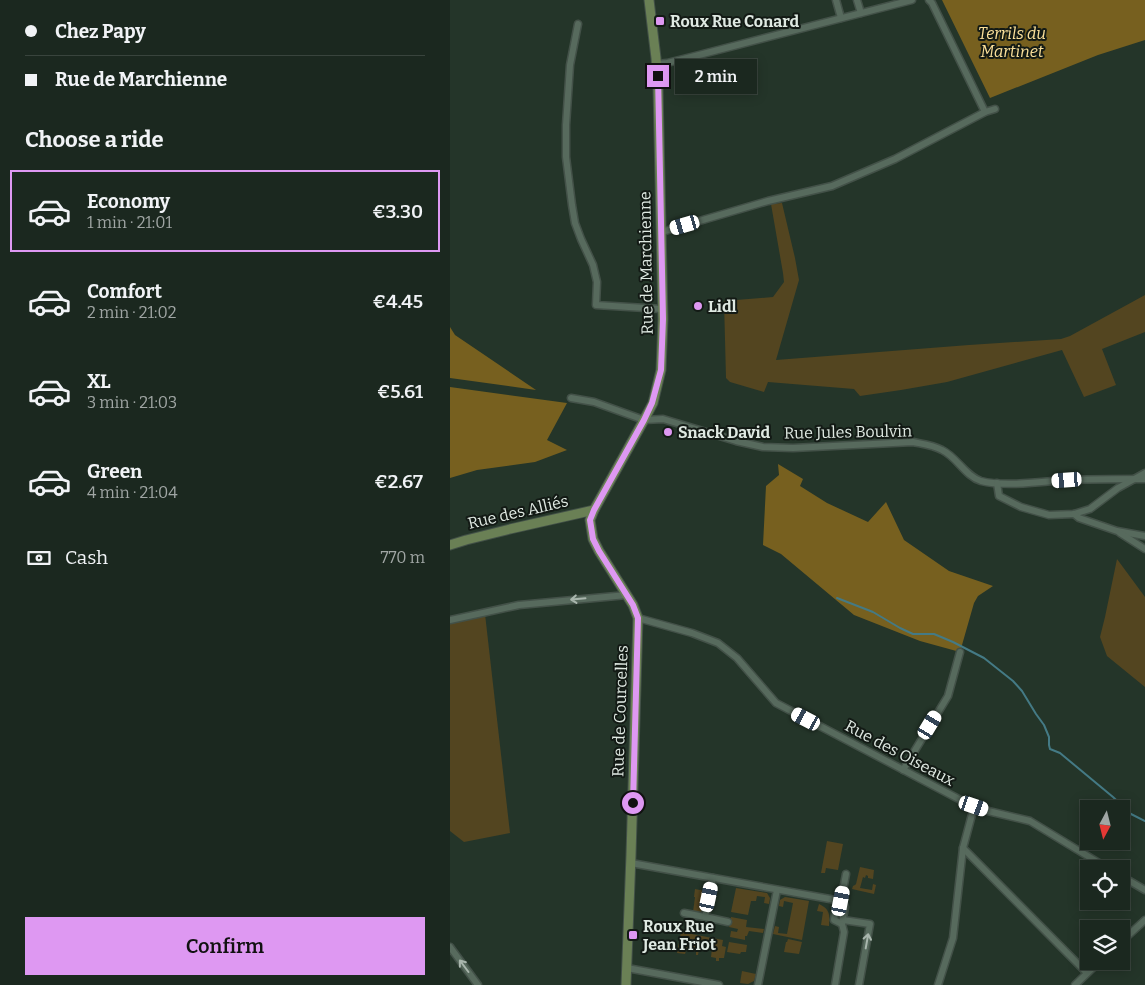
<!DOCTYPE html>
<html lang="en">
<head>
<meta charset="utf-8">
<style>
  :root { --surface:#1b281f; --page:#243028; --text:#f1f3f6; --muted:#a0a6a4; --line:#39443d; --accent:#de98f2 }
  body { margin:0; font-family:Bitter,serif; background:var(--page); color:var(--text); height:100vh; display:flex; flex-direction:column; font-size:19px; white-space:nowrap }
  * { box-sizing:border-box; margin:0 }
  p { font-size:16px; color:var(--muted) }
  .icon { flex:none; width:28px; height:28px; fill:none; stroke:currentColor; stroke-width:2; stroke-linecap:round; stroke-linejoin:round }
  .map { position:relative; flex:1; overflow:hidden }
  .side { display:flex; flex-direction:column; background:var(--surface); width:450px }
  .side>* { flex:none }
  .banner { display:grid; align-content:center; height:110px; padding:0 25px; background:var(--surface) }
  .needle { width:32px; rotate:187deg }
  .controls { position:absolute; left:630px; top:800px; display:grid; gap:10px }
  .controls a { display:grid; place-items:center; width:50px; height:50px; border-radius:0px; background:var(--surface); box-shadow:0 2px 12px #0003,0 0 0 1px var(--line); font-size:25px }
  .end { position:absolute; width:22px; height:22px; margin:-11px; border:6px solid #de98f2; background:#111; box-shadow:0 0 0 2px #111 }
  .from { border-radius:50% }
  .bubble { position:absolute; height:35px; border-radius:0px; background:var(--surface); box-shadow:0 2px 12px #0003,0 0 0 1px var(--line); font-size:16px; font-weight:600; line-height:35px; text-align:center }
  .car { position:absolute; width:15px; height:30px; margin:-15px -8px; border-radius:6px; box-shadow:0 0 4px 1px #0007; background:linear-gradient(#fff 24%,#345 0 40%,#fff 0 76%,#345 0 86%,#fff 0) }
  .banner b { display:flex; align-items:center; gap:18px; height:48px; font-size:19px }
  .banner b+b { border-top:1px solid var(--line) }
  .banner i { width:12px; height:12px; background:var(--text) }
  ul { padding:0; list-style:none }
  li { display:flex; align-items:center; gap:15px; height:82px; margin:0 10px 8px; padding:0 15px; border:2px solid transparent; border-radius:0px }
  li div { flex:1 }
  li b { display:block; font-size:19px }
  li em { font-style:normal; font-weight:600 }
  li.active { border-color:var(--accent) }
  li>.icon { width:45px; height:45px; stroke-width:1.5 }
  h2 { padding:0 25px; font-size:22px; line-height:60px }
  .pay { display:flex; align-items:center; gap:12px; height:55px; padding:0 25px; font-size:19px }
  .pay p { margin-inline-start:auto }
  .action { display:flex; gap:10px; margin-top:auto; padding:10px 25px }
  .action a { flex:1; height:58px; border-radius:0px; background:var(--accent); color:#111; font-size:20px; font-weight:600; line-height:58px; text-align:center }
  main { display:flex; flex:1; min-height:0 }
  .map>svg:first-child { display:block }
  .green { fill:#534520 }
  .forest { fill:#77601f }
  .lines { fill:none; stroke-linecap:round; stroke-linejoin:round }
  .stream { stroke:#447a85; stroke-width:2 }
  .street-casing { stroke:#435148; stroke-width:9 }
  .secondary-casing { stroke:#435148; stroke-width:11 }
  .street { stroke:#576a5d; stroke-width:6 }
  .secondary { stroke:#6a8055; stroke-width:9 }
  .oneway { stroke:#a9b6ad }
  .route { stroke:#de98f2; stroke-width:6 }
  .poi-dot { fill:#de98f2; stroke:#131a15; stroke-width:2 }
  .labels { text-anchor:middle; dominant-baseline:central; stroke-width:4; stroke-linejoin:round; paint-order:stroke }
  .poi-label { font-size:16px; font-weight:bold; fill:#dfe9e2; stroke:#131a15; text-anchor:start }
  .park-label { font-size:16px; font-style:italic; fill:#fbe09a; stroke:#131a15 }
  .street-label { font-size:16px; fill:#dfe9e2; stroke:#131a15 }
</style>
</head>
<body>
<main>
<section class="side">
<div class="banner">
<b><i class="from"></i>Chez Papy</b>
<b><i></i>Rue de Marchienne</b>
</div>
<h2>Choose a ride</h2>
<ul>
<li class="active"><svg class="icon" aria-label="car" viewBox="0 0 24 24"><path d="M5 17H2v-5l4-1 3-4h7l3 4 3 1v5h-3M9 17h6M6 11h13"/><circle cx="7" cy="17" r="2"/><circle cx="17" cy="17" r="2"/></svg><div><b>Economy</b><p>1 min · 21:01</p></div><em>€3.30</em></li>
<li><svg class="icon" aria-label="car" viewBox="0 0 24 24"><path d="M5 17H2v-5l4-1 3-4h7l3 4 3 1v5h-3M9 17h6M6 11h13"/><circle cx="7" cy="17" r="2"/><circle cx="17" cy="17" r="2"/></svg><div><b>Comfort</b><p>2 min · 21:02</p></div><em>€4.45</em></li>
<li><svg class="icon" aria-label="car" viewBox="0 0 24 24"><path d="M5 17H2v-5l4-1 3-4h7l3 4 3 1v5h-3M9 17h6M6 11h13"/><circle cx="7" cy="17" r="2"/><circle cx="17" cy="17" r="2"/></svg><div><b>XL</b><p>3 min · 21:03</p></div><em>€5.61</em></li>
<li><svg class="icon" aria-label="car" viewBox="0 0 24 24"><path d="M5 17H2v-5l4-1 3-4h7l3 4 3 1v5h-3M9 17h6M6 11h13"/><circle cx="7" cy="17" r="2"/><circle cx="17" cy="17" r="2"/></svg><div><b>Green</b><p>4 min · 21:04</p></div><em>€2.67</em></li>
</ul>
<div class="pay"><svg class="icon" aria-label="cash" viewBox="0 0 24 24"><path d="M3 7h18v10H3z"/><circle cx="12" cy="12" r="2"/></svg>Cash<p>770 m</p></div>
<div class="action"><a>Confirm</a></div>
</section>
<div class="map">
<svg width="695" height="985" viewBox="0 0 695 985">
  <rect width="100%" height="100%" fill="#243529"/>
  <g class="green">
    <polygon points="332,203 345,258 349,280 326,360 519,345 611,339 620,336 695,295 695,332 652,349 666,385 634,397 612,350 497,382 451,390 410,396 404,389 318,382 314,392 280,382 276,378 274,301 323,297 334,282 333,273 321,204"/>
    <polygon points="667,559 695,597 695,687 657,656 650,637 655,617"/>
    <polygon points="35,614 60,833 14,842 0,831 0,622"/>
    <polygon points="377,841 393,844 388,870 376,868 375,873 371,873"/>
    <polygon points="410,867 424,870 423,879 418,878 418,876 416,875 415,878 413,877 410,888 422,890 423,884 426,885 424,894 402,889 403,886 405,885 406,884"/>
    <polygon points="286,888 317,893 320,898 319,904 314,903 315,897 307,896 306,901 301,901 298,915 281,912"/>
    <polygon points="245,889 255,891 251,913 243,912 245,897 244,897"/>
    <polygon points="335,897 359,901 352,940 323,934 325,926 329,927 328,933 337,934 343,903 334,901 333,907 329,906 330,900"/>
    <path d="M369 904C380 909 380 915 379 926L371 925 373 912 367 911Z"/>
    <polygon points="281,917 297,920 296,927 314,929 313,933 299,931 297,936 295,936 295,940 280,937 281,931 287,932 288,929 279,927"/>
    <polygon points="231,932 273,940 272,946 276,947 274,958 269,958 269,961 266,961 266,958 261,957 262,948 258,948 257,951 249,949 248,955 246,955 246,951 237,948 235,954 227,953"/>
    <polygon points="338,939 352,942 349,954 334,952 336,942 337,942"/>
    <polygon points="279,942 297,945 296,952 291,952 290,954 277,952"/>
    <polygon points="292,971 306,974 304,981 298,984 290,983"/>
  </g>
  <g class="forest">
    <polygon points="492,0 695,0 695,40 648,55 540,98"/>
    <polygon points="0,327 5,335 86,390 0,378"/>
    <polygon points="0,387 117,403 97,440 117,450 85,462 27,470 0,478"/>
    <polygon points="328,464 353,479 350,486 377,503 418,522 436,502 454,540 499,571 543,586 528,596 524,603 510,652 470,641 404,615 331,554 313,545 316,486 329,475"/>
  </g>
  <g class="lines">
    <polyline class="stream" points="387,598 423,612 450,628 463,634 484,634 503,642 534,658 563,681 572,691 586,714 594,725 599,737 599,745 600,749 610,753 616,758 663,797 681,814 695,821"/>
    <g class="street-casing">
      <g id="street">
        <polyline points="386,0 391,18"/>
        <polyline points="407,0 411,13"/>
        <polyline points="479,0 482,3 535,112"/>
        <polyline points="128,24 120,65 116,125 116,157 122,205 125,223 131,239 143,265 147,282 146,305 212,309"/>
        <polyline points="207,64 217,63 245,56 462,0"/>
        <polyline points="211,231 215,231 318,201 382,186 445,159 535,112 545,109"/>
        <path d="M121 398 144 402 194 420 213 419 286 441 313 447 343 448 463 442C473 444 483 445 492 450 507 457 515 476 531 481 553 487 591 482 615 480 641 479 668 479 695 479"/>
        <polyline points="547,483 549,496 571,507 599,515 624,514 640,509 668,488 695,473"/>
        <polyline points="624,514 629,518 667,531 695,536"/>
        <polyline points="670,533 695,549"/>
        <polyline points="188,618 242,633 268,643 287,658 326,703 524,807 538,811 580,821 659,869"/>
        <polyline points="0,620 69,605 177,595"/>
        <polyline points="453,770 498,696 510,652"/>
        <polyline points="513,848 637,973"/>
        <polyline points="181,863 391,901 394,904 395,907 392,924 394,932 385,985"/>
        <polyline points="671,876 695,890"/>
        <polyline points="387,901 384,920 392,924"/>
        <polyline points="391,901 396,874"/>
        <polyline points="234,913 255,917 263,878"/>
        <polyline points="255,917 278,922"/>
        <polyline points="393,920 420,924 409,985"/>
        <polyline points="671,942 695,920"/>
        <polyline points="0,947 28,985"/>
        <polyline points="177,968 269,985"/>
        <polyline points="308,985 327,890"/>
        <polyline points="488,985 503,938 513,848 524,807"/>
        <polyline points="625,985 650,961"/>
      </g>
    </g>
    <g class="secondary-casing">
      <g id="secondary">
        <polyline points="0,545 16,540 60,529 144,510"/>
        <polyline points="176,985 181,855 188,618 183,605 149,551 143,539 140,520 144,510 194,420 203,403 211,370 213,319 208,88 206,58 199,0"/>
      </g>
    </g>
    <use href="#street" class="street"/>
    <use href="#secondary" class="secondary"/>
  </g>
  <defs><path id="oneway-shaft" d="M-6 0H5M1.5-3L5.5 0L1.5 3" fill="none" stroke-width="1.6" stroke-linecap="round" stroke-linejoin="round" transform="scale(1.25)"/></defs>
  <g class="oneway">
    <use href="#oneway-shaft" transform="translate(128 599) rotate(175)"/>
    <use href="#oneway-shaft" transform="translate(417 941) rotate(-80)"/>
    <use href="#oneway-shaft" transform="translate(14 966) rotate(-127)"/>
  </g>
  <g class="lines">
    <polyline class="route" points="183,803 188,618 183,605 149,551 143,539 140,520 144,510 194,420 202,403 211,370 213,319 208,76"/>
  </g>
  <g class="poi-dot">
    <rect x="205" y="16" width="10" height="10" rx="2.5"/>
    <circle cx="248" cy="306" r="5"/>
    <circle cx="218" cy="432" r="5"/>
    <rect x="178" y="930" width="10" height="10" rx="2.5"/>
  </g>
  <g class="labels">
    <g class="poi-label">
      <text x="220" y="21">Roux Rue Conard</text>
      <text x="258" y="306">Lidl</text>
      <text x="228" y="432">Snack David</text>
      <text x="193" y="926">Roux Rue<tspan x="193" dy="18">Jean Friot</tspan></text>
    </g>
    <g class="park-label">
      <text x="562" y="33">Terrils du<tspan x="562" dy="18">Martinet</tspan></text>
    </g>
    <g class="street-label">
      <text transform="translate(196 263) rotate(-91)">Rue de Marchienne</text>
      <text transform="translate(398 432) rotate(-1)">Rue Jules Boulvin</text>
      <text transform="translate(68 512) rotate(-13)">Rue des Alliés</text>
      <text transform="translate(170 711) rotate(-88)">Rue de Courcelles</text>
      <text transform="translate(450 753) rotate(28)">Rue des Oiseaux</text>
    </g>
  </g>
</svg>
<div class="controls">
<a><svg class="needle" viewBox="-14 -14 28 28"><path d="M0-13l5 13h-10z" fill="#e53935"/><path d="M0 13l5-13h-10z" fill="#a0a6a4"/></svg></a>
<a><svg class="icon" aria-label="locate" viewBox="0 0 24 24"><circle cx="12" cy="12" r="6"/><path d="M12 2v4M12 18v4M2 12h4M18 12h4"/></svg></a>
<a><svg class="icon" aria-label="layers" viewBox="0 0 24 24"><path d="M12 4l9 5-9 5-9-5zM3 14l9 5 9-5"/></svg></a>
</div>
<i class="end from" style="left:183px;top:803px"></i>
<i class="end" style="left:208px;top:76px"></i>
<div class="bubble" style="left:225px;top:59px;width:82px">2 min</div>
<i class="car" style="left:235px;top:225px;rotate:254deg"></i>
<i class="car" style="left:617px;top:480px;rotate:266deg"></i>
<i class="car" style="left:356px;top:719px;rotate:298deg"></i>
<i class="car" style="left:480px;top:725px;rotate:31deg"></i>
<i class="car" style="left:524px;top:806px;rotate:109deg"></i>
<i class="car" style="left:259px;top:897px;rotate:12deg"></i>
<i class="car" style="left:391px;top:901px;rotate:11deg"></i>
</div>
</main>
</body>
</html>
